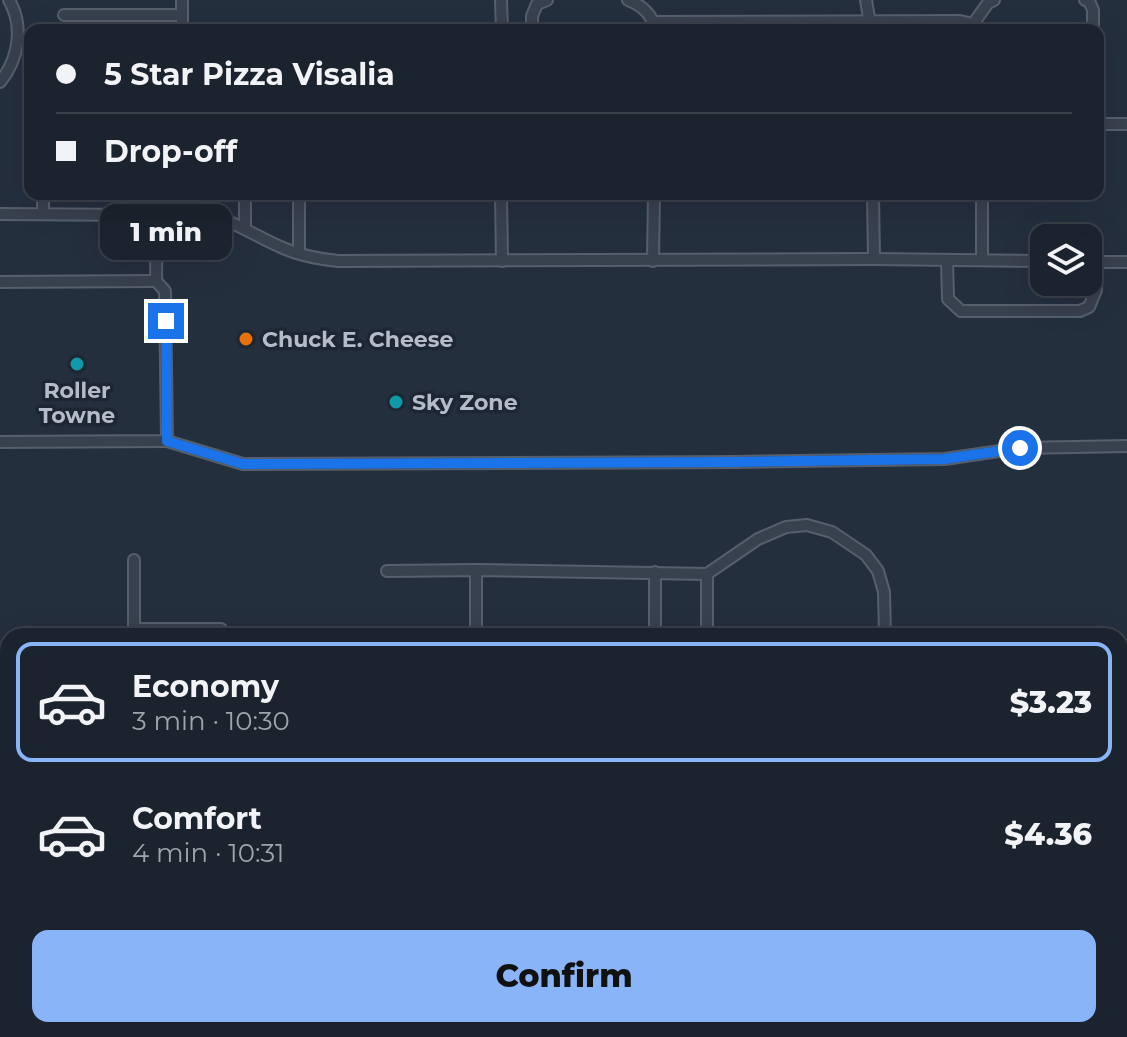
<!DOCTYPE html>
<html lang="en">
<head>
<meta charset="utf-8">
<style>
  :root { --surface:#1b232e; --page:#282f3a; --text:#f1f3f6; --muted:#a0a4aa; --line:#39404a; --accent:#8ab4f8 }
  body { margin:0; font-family:Montserrat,sans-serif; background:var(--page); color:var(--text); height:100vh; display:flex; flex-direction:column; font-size:30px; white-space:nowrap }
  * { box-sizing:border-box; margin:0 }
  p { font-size:26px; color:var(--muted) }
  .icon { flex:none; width:44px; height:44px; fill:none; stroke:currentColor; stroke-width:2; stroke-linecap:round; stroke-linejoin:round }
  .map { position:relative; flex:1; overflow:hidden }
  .panel { position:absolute; left:0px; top:628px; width:1128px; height:410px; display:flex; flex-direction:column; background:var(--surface); border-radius:24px 24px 0 0; box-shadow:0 8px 32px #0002,0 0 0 2px var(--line) }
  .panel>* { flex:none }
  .top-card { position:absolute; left:24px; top:24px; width:1080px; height:176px; border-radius:16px; box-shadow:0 8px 32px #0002,0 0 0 2px var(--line); display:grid; align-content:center; height:176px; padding:0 32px; background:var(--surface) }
  .controls { position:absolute; left:1030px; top:224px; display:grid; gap:16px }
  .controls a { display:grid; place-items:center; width:72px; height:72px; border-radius:16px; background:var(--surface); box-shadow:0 8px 32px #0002,0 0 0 2px var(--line); font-size:40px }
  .end { position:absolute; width:36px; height:36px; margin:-18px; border:10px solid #1a73e8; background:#fff; box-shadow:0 0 0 4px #fff }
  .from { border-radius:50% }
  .bubble { position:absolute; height:56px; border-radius:16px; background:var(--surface); box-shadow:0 8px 32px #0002,0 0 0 2px var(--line); font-size:26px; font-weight:800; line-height:56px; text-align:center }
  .top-card b { display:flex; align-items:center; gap:28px; height:76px; font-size:30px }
  .top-card b+b { border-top:2px solid var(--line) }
  .top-card i { width:20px; height:20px; background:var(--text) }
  ul { padding:14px 0 0; list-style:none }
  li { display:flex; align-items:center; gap:24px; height:120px; margin:0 16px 12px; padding:0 16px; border:4px solid transparent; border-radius:16px }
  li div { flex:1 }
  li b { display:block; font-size:30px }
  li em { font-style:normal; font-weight:800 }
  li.selected { border-color:var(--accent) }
  li>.icon { width:72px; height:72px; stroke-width:1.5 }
  .primary-button { display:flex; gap:16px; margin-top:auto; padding:16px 32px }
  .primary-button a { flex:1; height:92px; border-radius:16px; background:var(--accent); color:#111; font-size:32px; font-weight:800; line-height:92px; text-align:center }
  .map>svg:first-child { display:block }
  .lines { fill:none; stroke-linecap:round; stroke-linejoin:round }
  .service-casing { stroke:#565f6c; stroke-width:14 }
  .minor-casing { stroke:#565f6c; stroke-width:24 }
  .service { stroke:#38414e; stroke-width:10 }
  .minor { stroke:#38414e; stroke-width:20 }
  .route { stroke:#1a73e8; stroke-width:10 }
  .food-dot { fill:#e8710a; stroke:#1d2633; stroke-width:3 }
  .culture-dot { fill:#0f9aa8; stroke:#1d2633; stroke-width:3 }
  .labels { text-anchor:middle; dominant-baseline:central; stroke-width:7; stroke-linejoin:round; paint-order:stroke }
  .poi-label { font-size:22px; font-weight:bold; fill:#b4bcc9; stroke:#1d2633; text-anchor:start }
</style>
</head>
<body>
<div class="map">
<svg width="1127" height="1037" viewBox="0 0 1127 1037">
  <rect width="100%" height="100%" fill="#242f3e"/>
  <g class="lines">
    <g class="service-casing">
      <g id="service">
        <polyline points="501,0 502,30"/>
        <path d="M628 0C641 5 654 15 654 30"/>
        <polyline points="866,0 871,30"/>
        <polyline points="1085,0 1089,1 1093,10 1093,30"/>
        <polyline points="64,15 182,15"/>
        <polyline points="654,22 960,21 973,24 976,30"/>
        <polyline points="973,24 988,3 994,0"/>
        <polyline points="182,30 182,0"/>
        <polyline points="532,30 532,16 537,4 547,0"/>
        <path d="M0 82C19 59 24 26 9 0"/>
        <polyline points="1098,124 1127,124"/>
        <polyline points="501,194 502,261"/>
        <polyline points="873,194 874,259"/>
        <polyline points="982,194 982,260"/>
        <path d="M0 214 142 215C193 191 238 229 283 248 301 256 319 259 338 261L874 259 1044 261"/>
        <polyline points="43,214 43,194"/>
        <polyline points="245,227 245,194"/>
        <polyline points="299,253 299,194"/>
        <polyline points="947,260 948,299 961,311 1080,311 1089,307 1096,290 1097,262"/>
        <polyline points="653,261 654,194"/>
        <polyline points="1088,262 1127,262"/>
        <polyline points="0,282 156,281"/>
        <polyline points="167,441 243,464 735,462 945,459 1020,448 1127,446"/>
        <polyline points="0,442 167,441 165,291 156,281 157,194"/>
        <polyline points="134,560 134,636"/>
        <polyline points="387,571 476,570 707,574 758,539 786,527 807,525 832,532 866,555 878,571 884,592 885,636"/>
        <polyline points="655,572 655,636"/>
        <polyline points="707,574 707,636"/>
        <polyline points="134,629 221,629"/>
        <polyline points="476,636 476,570"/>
        <polyline points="263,1030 263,1037"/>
        <polyline points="835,1030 835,1037"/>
      </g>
    </g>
    <g class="minor-casing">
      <g id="minor">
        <polyline points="1120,804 1127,803"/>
        <polyline points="0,811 8,811"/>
      </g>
    </g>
    <use href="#service" class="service"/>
    <use href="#minor" class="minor"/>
  </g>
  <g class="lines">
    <polyline class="route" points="166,321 167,441 243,464 735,462 945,459 1020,448"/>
  </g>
  <circle class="food-dot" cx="246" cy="339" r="8"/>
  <g class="culture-dot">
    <circle cx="77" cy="364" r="8"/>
    <circle cx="396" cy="402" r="8"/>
  </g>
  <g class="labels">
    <g class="poi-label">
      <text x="262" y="339">Chuck E. Cheese</text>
      <text x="77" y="390" text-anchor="middle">Roller<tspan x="77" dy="25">Towne</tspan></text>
      <text x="412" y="402">Sky Zone</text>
    </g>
  </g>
</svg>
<div class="controls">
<a><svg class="icon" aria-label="layers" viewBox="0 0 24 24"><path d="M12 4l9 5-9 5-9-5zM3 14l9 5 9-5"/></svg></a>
</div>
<i class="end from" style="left:1020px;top:448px"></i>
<i class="end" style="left:166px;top:321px"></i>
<div class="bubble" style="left:100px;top:204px;width:132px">1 min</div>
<div class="top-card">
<b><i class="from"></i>5 Star Pizza Visalia</b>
<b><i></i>Drop-off</b>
</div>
<section class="panel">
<ul>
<li class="selected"><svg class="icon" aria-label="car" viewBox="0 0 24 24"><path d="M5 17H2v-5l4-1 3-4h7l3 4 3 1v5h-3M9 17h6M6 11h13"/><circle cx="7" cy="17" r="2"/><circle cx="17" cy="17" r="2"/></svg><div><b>Economy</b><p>3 min · 10:30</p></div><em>$3.23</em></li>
<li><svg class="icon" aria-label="car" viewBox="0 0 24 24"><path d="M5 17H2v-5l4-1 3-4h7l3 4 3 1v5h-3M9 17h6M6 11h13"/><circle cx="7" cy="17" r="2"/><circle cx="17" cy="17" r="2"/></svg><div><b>Comfort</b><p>4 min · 10:31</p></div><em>$4.36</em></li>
</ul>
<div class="primary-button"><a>Confirm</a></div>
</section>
</div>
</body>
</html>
